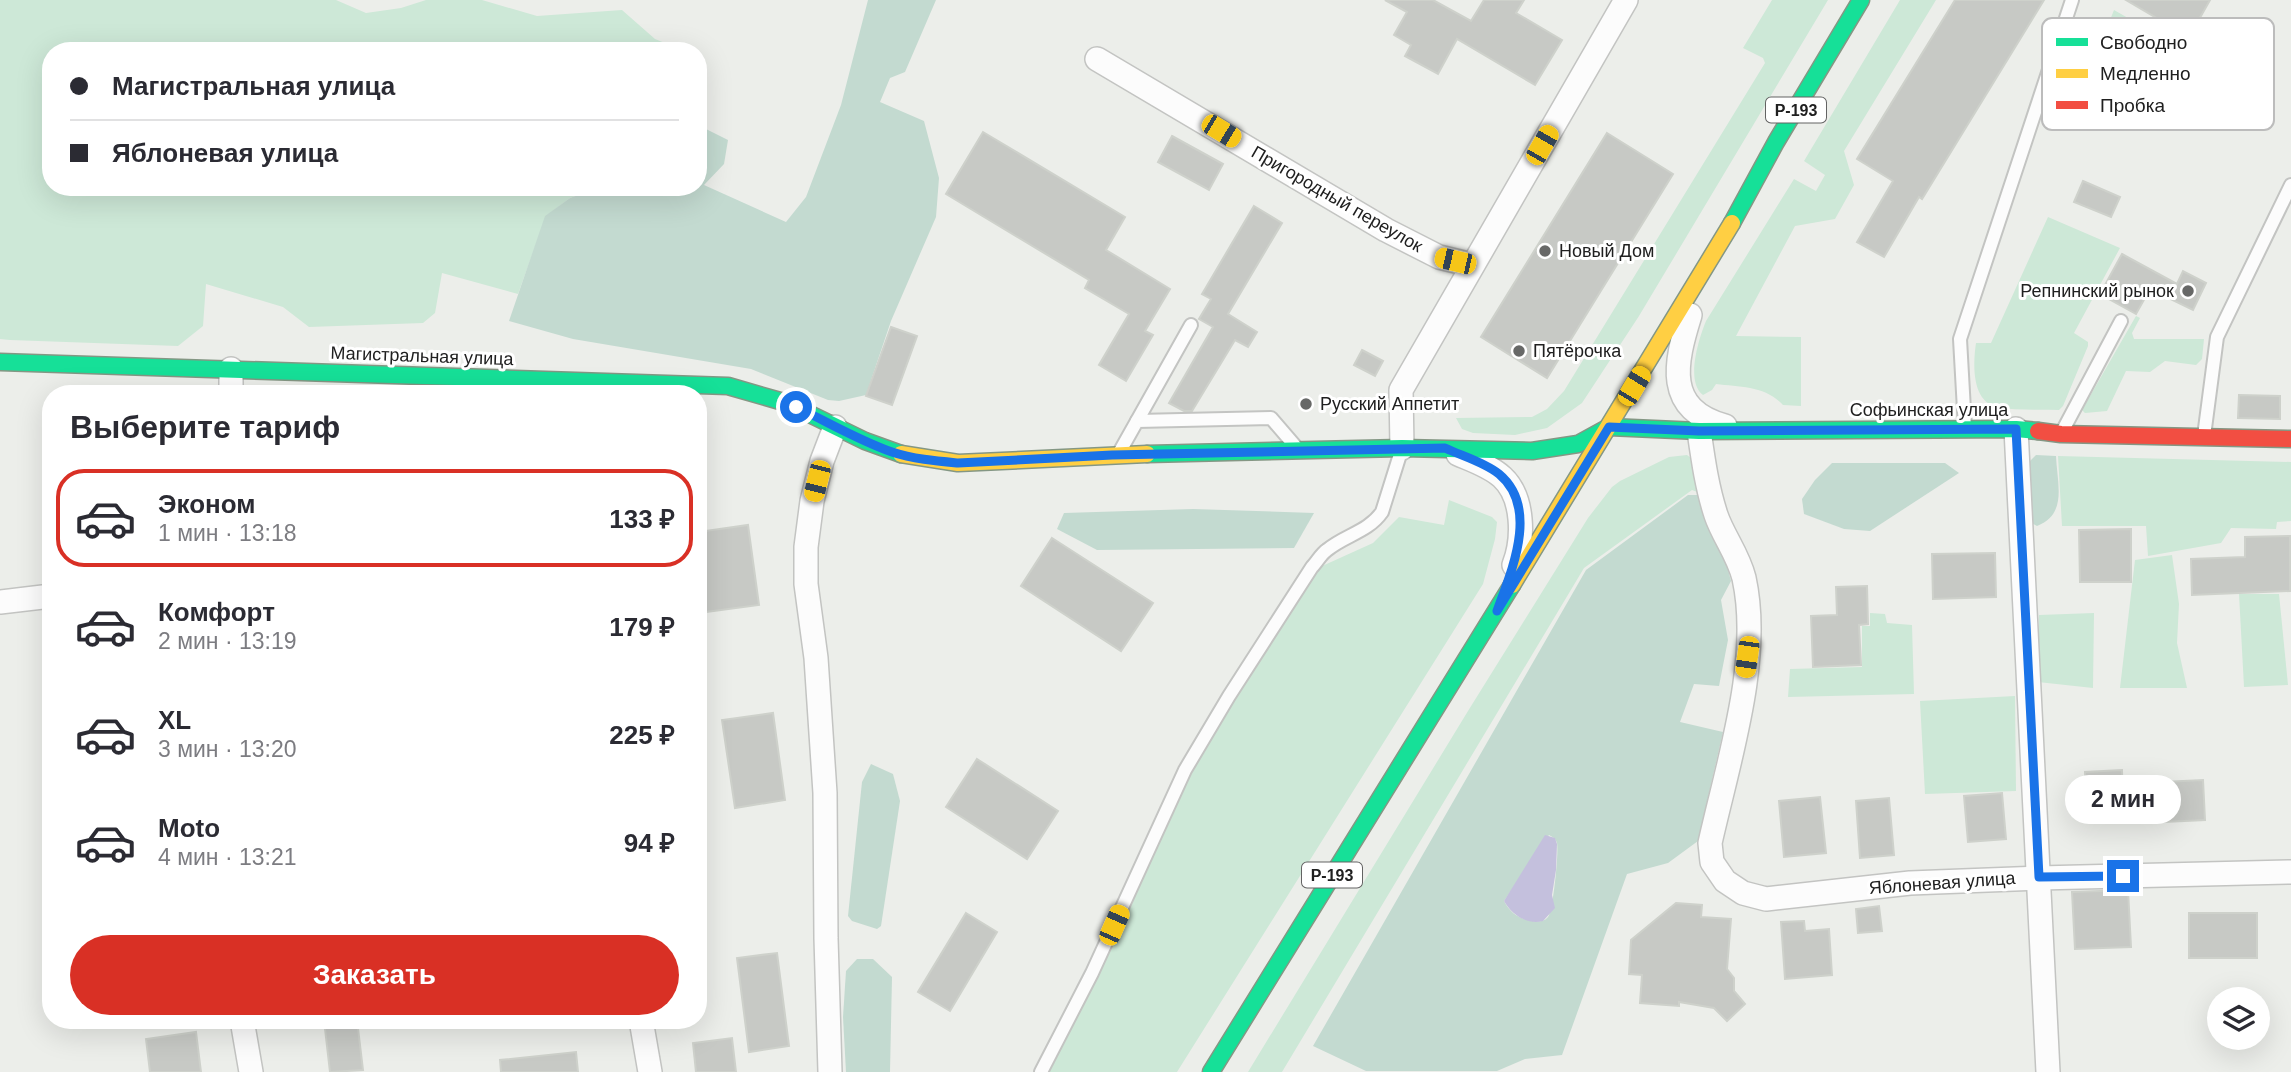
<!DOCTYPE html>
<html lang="ru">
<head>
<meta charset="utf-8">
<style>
  :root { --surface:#fff; --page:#f7f7f7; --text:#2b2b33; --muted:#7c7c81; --line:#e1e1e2; --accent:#d93025 }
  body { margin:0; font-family:Arial,sans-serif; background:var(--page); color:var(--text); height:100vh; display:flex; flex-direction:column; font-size:26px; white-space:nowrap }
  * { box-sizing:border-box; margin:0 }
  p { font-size:23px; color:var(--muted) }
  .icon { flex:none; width:38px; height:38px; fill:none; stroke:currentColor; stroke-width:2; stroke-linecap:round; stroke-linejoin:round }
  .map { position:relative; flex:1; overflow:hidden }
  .drawer { position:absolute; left:42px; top:385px; width:665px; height:644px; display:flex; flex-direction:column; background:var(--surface); border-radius:28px; box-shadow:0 7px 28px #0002 }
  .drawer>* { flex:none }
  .top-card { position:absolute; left:42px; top:42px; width:665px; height:154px; border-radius:28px; box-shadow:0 7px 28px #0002; display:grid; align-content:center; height:154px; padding:0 28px; background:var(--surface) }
  .fabs { position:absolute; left:2207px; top:987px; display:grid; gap:14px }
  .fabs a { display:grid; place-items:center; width:63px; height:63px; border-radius:50%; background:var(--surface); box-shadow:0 7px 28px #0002; font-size:35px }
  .end { position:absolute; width:32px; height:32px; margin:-16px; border:9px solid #1a73e8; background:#fff; box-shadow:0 0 0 4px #fff }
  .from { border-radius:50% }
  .bubble { position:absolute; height:49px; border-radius:24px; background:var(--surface); box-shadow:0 7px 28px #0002; font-size:23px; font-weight:700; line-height:49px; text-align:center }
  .car { position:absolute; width:21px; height:42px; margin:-21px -10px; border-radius:9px; box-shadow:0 0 5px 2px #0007; background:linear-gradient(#f5c518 24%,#345 0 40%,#f5c518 0 76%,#345 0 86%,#f5c518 0) }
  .top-card b { display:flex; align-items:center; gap:24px; height:66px; font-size:26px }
  .top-card b+b { border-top:2px solid var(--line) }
  .top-card i { width:18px; height:18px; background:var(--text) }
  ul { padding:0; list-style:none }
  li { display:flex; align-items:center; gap:21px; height:98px; margin:0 14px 10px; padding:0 14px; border:4px solid transparent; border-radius:28px }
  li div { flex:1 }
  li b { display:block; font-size:26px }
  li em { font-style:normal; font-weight:700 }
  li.on { border-color:var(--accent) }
  li>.icon { width:63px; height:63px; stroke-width:1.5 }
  h2 { padding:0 28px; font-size:32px; line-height:84px }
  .cta { display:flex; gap:14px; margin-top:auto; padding:14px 28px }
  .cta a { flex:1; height:80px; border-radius:42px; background:var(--accent); color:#fff; font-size:28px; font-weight:700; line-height:80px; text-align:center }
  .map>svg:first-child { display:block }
  .grass { fill:#cde8d7 }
  .forest { fill:#c3dad0; fill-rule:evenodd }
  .water { fill:#c4c0dd }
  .building { fill:#c7c9c5; stroke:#ced1cb; stroke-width:2 }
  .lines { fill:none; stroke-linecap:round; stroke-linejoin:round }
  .lane-casing { stroke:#c3c4c2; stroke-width:16 }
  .street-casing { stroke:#c3c4c2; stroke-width:26 }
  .fast-casing { stroke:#849784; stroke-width:19 }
  .slow-casing { stroke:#849784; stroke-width:19 }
  .jam-casing { stroke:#849784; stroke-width:19 }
  .lane { stroke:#fcfcfc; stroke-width:12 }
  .street { stroke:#fcfcfc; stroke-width:23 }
  .fast { stroke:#16e098; stroke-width:16 }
  .slow { stroke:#ffcf43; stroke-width:16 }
  .jam { stroke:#f24e42; stroke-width:16 }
  .route { stroke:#1a73e8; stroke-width:9 }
  .poi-dot { fill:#676867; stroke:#fff; stroke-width:2.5 }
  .labels { text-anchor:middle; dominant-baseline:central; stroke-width:6; stroke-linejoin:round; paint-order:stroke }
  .shield { fill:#fff; stroke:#636363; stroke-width:2 }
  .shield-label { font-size:16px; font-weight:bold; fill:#202020 }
  .street-label { font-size:18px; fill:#202020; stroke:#fff }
  .poi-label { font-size:18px; fill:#202020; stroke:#fff; text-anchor:start }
  .key { fill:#fff; stroke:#bcbcbc; stroke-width:2 }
  .key-label { font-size:19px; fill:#202020 }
</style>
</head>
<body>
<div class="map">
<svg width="2291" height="1072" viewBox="0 0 2291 1072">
  <rect width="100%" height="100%" fill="#eceeea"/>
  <g class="grass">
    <polygon points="0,0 336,0 366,13 401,8 426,0 482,0 537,16 622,10 655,39 685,51 51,51 51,187 600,187 570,198 546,216 518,294 442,273 435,313 423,323 309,327 283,307 206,284 203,326 178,346 10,340 0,339"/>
    <polygon points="1772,0 1828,0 1639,316 1582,403 1547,428 1515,435 1473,433 1462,429 1456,418 1532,417 1547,409 1564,391 1765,63 1763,58 1743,48"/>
    <path d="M1900 0H1936L1844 151 1854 185 1835 219 1795 226 1736 336 1801 337V406L1783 405C1766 386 1740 387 1716 384L1712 390 1703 395C1685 382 1699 338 1706 321L1794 179 1816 191 1825 175 1804 161Z"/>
    <polygon points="2114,10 2135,22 2116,54 2100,45"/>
    <path d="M2048 217 2120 248 2074 333 2088 342V346L2063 406 2059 410C2039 409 2016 411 1997 407 1971 401 1973 363 1976 343H1991Z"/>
    <polygon points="2136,316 2140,318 2132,333 2134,339 2204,339 2202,359 2196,365 2165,361 2150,372 2126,371 2107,411 2085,413 2082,410"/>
    <polygon points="1687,455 1695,461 1705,495 1692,490 1584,568 1282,1072 1248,1072 1468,711 1588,518 1612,487 1620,481 1669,457"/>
    <polygon points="2058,456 2291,462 2291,521 2277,522 2276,529 2231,528 2221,543 2148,556 2146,526 2062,526"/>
    <polygon points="1449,500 1492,517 1497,522 1495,539 1483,584 1177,1072 1041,1072 1190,770 1272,639 1320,567 1373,543 1399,517 1444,525"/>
    <polygon points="2172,555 2179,604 2177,643 2187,688 2120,688 2135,560"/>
    <polygon points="2239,594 2279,594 2288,685 2244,687"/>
    <polygon points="1870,613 1885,614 1887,623 1912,625 1914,694 1788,697 1790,669 1862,667 1862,626 1870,626"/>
    <polygon points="2094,613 2093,688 2038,682 2039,615"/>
    <polygon points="2015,696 2016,791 1925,794 1920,701"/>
  </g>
  <g class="forest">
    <polygon points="868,0 936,0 905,72 890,78 880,102 924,121 939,178 936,217 891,321 866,395 839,401 828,400 751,369 573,339 509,321 545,216 570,198 600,187 698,187 698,125 728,140 724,164 704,185 786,222 806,197 841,105"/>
    <path d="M2036 455 2056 456C2057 483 2068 514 2037 526L2028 521 2026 465Z"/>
    <polygon points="1832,463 1945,463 1959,473 1870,531 1844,529 1804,514 1802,499 1815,480"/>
    <path d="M1688 495H1699L1720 539 1731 581 1721 600 1728 640 1719 686 1694 684 1680 722 1723 732 1698 841 1668 863 1627 874 1562 1055 1525 1059 1497 1071H1366L1313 1046 1586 570ZM1549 835C1554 838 1555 838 1557 843 1559 852 1553 911 1548 917 1543 923 1535 922 1528 920 1516 917 1510 912 1504 901Z"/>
    <polygon points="1193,509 1314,513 1294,548 1097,550 1057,529 1064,513"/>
    <polygon points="871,764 893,774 900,801 881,926 877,929 852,921 848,916 862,782"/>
    <polygon points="857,959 873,959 892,977 890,1072 846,1072 843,1017 846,971"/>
  </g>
  <path class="water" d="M1545 835 1555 838 1557 844 1556 870 1552 895 1555 908 1543 921C1527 925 1512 915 1504 901Z"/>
  <g class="building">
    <polygon points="1385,0 1433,0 1471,21 1484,0 1524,0 1516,13 1562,40 1535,85 1457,39 1438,74 1405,56 1411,45 1394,35 1407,12"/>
    <polygon points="1955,0 2044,0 1922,199 1919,197 1884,257 1857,242 1893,181 1857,159"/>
    <polygon points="2126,0 2210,0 2189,37"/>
    <polygon points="983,132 1125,217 1106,250 1170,289 1145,331 1153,335 1126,381 1099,365 1129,314 1085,288 1089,280 946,194"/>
    <polygon points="1607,133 1673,174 1547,378 1481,337"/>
    <polygon points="1172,136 1223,164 1209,190 1158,162"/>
    <polygon points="2083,181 2120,197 2111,217 2074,202"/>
    <polygon points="1254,206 1282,223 1228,314 1257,332 1248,347 1235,340 1192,411 1184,411 1169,403 1213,327 1199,319 1211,299 1202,294"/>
    <polygon points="2122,254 2177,284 2183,271 2206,283 2193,310 2150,289 2136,314 2100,294"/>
    <polygon points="891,327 917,336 892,405 866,396"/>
    <polygon points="1362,350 1383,361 1375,376 1354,365"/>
    <polygon points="2239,395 2280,396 2280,419 2238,418"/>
    <polygon points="748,525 759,605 698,613 698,532"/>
    <polygon points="2131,529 2131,582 2080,582 2079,530"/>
    <polygon points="2290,536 2290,591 2192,595 2191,559 2245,557 2245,537"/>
    <polygon points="1052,538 1153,603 1121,651 1021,586"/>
    <polygon points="1995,553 1996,597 1933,599 1932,554"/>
    <polygon points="1867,586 1868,624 1859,625 1861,665 1813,667 1811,616 1837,615 1836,587"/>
    <polygon points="773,713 785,800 735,808 722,720"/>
    <polygon points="977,759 1058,811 1027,859 946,807"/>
    <polygon points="2122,770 2123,815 2087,817 2085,772"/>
    <polygon points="2203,780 2205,820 2164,822 2163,782"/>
    <polygon points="2002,793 2006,839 1968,842 1964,796"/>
    <polygon points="1820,797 1826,853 1784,857 1779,801"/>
    <polygon points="1889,798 1894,855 1860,858 1856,801"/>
    <polygon points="2128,890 2131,947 2075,949 2072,892"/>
    <polygon points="1676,903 1702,905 1701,917 1731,919 1727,969 1734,978 1734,991 1745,1004 1727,1021 1714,1008 1679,1002 1679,1006 1640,1003 1642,975 1629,974 1631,940"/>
    <polygon points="1879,906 1882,931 1858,933 1856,909"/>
    <polygon points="966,913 997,932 950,1011 918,992"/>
    <rect x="2189" y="913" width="68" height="45"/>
    <polygon points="1804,921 1805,931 1829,929 1832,975 1785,979 1781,922"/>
    <polygon points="777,953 789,1046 749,1052 737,958"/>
    <polygon points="324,1020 357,1020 363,1070 330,1072"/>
    <polygon points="196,1032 201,1072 150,1072 146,1039"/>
    <polygon points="732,1038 736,1072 696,1072 693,1043"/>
    <polygon points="576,1052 578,1072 501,1072 500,1060"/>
  </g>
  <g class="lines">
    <g class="lane-casing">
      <g id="lane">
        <polyline points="1137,421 1191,325"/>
        <polyline points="1965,428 1960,339 2072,0"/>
        <polyline points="2062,432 2121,321"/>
        <polyline points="2204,436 2217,337 2291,185"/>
        <polyline points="1119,453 1137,421 1271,418 1296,447"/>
        <path d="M1041 1072 1092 973 1185 770 1229 696 1312 567C1317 562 1321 554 1327 550 1345 535 1368 532 1382 512L1402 448"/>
      </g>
    </g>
    <g class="street-casing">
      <g id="street">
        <polyline points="1097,59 1386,230 1439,257 1472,265"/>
        <path d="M1690 315C1675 363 1664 409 1725 426"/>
        <polyline points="231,369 231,394"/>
        <polyline points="2016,429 2048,1072"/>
        <path d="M1699 431C1703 459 1707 488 1716 515 1723 536 1738 554 1744 578 1762 660 1728 762 1710 843L1712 862 1725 881 1743 893 1766 899 1910 883 2039 878 2291 872"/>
        <polyline points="1402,448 1401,390 1626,0"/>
        <path d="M1458 454C1472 460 1490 466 1502 477 1524 497 1524 539 1514 565"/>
        <polyline points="0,602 51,596"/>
        <polyline points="242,1020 251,1072"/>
        <polyline points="641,1020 650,1072"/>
        <polyline points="830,1072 826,938 825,793 816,658 806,584 806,547 812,501 822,461 835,427"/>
      </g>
    </g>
    <g class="fast-casing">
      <g id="fast">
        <polyline points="1732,223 1776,142 1861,0"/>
        <polyline points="0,362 728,386 787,403 865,441 901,454"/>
        <polyline points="1147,454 1402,448 1532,451 1578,444 1609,427 1699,431 2016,429 2038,431"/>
        <polyline points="1211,1072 1512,585"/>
      </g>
    </g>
    <g class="slow-casing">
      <g id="slow">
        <polyline points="901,454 958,463 1147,454"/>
        <polyline points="1512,585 1732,223"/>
      </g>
    </g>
    <g class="jam-casing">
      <polyline id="jam" points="2038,431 2061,434 2291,439"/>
    </g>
    <use href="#lane" class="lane"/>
    <use href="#street" class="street"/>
    <use href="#fast" class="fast"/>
    <use href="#slow" class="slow"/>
    <use href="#jam" class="jam"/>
  </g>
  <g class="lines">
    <path class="route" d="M796 407C828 422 858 440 892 452 913 459 936 461 958 463L1112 455 1445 448C1462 456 1484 462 1499 474 1540 508 1511 572 1497 611L1609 427 1699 431 2016 429 2039 877 2123 876"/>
  </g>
  <g class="poi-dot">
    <circle cx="1545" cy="251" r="7"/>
    <circle cx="2188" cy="291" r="7"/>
    <circle cx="1519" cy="351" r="7"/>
    <circle cx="1306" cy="404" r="7"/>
  </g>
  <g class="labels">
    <g class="shield">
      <rect x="1766" y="97.5" width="60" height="25" rx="5"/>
      <rect x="1302" y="862.5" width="60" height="25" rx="5"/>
    </g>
    <g class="shield-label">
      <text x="1796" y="110">Р-193</text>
      <text x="1332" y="875">Р-193</text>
    </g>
    <g class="street-label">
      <text transform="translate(1337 199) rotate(30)">Пригородный переулок</text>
      <text transform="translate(422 356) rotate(2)">Магистральная улица</text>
      <text x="1929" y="410">Софьинская улица</text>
      <text transform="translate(1942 883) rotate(-4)">Яблоневая улица</text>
    </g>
    <g class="poi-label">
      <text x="1559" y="251">Новый Дом</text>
      <text x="2174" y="291" text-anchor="end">Репнинский рынок</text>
      <text x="1533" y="351">Пятёрочка</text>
      <text x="1320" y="404">Русский Аппетит</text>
    </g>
  </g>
  <rect x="2042" y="18" width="232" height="112" rx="10" class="key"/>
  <rect x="2056" y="38" width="32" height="8" fill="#16e098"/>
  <rect x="2056" y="69" width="32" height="9" fill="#ffcf43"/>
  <rect x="2056" y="101" width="32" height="8" fill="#f24e42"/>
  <g class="key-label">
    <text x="2100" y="49">Свободно</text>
    <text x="2100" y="80">Медленно</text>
    <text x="2100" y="112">Пробка</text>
  </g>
</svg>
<div class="fabs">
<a><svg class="icon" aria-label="layers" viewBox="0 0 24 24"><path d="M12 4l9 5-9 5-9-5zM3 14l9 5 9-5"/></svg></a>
</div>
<i class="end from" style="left:796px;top:407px"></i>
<i class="end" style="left:2123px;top:876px"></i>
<div class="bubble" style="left:2065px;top:775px;width:116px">2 мин</div>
<i class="car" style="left:1221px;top:131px;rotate:121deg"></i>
<i class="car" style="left:1542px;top:145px;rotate:30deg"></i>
<i class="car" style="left:1455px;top:261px;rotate:283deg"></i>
<i class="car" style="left:1634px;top:386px;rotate:31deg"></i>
<i class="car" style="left:817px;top:481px;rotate:194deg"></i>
<i class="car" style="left:1747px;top:657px;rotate:188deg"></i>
<i class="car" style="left:1114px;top:925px;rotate:24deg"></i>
<div class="top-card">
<b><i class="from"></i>Магистральная улица</b>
<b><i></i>Яблоневая улица</b>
</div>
<section class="drawer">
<h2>Выберите тариф</h2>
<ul>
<li class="on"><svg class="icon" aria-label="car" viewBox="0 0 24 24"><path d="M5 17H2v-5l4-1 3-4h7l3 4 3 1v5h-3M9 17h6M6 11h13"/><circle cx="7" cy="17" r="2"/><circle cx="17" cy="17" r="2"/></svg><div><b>Эконом</b><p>1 мин · 13:18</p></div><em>133 ₽</em></li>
<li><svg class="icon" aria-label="car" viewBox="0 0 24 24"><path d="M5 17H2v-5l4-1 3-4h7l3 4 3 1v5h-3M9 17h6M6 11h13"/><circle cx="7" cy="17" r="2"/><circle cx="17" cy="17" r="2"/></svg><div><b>Комфорт</b><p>2 мин · 13:19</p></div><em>179 ₽</em></li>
<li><svg class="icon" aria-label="car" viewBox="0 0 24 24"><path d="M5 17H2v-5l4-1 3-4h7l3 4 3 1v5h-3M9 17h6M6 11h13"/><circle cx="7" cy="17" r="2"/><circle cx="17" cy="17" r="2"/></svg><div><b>XL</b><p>3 мин · 13:20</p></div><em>225 ₽</em></li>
<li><svg class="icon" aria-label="car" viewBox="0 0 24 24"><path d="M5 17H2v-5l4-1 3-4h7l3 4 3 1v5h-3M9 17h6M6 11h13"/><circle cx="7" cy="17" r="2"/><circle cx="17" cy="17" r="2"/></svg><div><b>Moto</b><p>4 мин · 13:21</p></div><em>94 ₽</em></li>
</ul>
<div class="cta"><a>Заказать</a></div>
</section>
</div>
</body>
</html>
